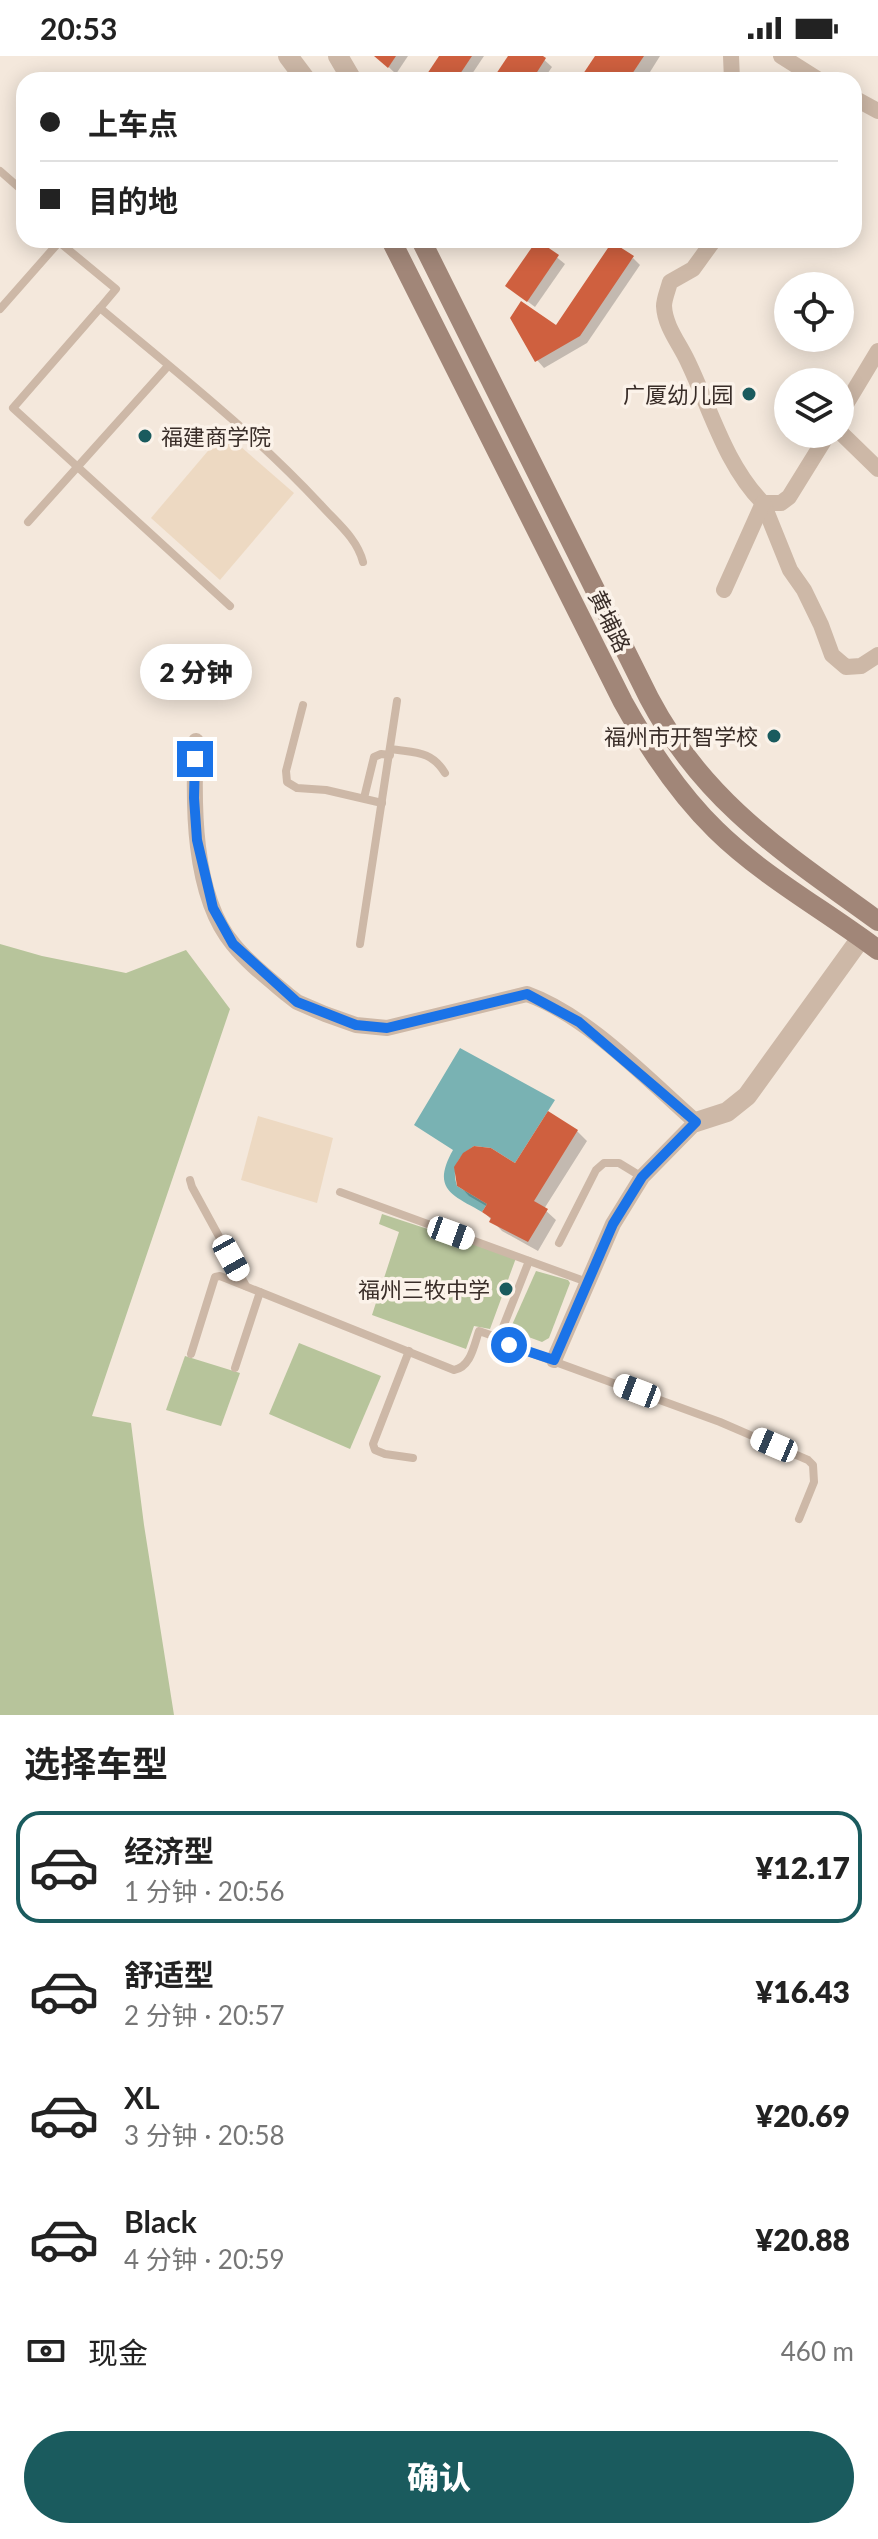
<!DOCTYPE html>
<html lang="zh">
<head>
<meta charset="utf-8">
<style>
  :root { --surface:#fff; --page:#f2f2f2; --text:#222; --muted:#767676; --line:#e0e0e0; --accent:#1a5b5e }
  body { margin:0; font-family:Lato,"Noto Sans SC",sans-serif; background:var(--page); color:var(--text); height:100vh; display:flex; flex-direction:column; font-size:30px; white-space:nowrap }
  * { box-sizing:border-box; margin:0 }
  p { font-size:26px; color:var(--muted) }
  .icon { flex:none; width:44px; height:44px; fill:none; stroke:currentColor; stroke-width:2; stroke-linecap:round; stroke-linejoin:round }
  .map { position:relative; height:1659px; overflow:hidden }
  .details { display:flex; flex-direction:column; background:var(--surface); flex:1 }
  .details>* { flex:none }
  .banner { position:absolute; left:16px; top:16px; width:846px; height:176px; border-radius:24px; box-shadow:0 4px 20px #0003; display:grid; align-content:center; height:176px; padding:0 24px; background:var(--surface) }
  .buttons { position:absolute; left:774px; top:216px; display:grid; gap:16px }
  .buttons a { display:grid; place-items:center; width:80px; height:80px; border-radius:50%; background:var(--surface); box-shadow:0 4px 20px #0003; font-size:40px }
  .end { position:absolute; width:36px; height:36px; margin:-18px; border:10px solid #1a73e8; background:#fff; box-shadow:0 0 0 4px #fff }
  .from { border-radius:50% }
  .bubble { position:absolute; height:56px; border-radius:28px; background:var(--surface); box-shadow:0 4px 20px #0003; font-size:26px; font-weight:800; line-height:56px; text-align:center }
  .car { position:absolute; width:24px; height:48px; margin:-24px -12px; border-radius:10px; box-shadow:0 0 6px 2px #0007; background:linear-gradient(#fff 24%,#345 0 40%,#fff 0 76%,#345 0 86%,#fff 0) }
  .banner b { display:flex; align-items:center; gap:28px; height:76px; font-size:30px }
  .banner b+b { border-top:2px solid var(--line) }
  .banner i { width:20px; height:20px; background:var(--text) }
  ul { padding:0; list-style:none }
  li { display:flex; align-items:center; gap:24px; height:112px; margin:0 16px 12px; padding:0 8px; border:4px solid transparent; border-radius:24px }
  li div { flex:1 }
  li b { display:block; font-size:30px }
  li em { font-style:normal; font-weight:800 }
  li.current { border-color:var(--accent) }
  li>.icon { width:72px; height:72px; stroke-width:1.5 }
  h2 { padding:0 24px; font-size:36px; line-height:96px }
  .pay { display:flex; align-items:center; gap:20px; height:88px; padding:0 24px; font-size:30px }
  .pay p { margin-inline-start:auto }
  .cta { display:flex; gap:16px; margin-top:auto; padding:16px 24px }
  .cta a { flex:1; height:92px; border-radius:48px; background:var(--accent); color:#fff; font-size:32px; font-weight:800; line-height:92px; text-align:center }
  .status { display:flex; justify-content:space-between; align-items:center; height:56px; padding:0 40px; background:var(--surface); direction:ltr }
  .status svg { height:22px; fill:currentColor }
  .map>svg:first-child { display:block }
  .green { fill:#b7c49b }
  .plaza { fill:#edd9c2 }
  .water { fill:#79b2b3 }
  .shadow { fill:#0003 }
  .building { fill:#cf603f }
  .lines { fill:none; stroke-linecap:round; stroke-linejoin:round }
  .service { stroke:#cdb8a7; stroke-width:8 }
  .minor { stroke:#cdb8a7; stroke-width:16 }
  .tertiary { stroke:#cdb8a7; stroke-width:20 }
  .secondary { stroke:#a18678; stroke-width:20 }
  .route { stroke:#1a73e8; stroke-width:10 }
  .poi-dot { fill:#1a5b5e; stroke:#fbf2e9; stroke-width:3 }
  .labels { text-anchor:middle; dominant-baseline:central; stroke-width:7; stroke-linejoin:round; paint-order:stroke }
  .poi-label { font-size:22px; fill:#392d28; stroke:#fbf2e9; text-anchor:end }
  .street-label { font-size:22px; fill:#392d28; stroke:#fbf2e9 }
</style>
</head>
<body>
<div class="status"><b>20:53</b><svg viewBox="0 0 49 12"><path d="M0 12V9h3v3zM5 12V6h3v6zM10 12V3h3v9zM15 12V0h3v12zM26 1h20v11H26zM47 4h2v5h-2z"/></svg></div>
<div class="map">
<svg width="878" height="1659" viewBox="0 0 878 1659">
  <rect width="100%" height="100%" fill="#f4e8dc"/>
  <g class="green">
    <polygon points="0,888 42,900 126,917 186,894 230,953 92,1360 131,1367 144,1469 174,1659 0,1659"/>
    <polygon points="382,1158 516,1202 490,1273 474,1270 466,1293 372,1259 399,1176 379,1168"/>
    <polygon points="536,1215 568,1224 570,1227 549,1282 542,1286 515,1276 512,1269"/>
    <polygon points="299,1287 381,1320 350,1393 269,1358"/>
    <polygon points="185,1300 240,1317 221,1370 166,1354"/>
  </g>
  <g class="plaza">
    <polygon points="224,376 294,437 220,524 151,462"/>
    <polygon points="258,1060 333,1082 317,1147 241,1124"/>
  </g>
  <path class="water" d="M460 992 555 1044 515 1107 491 1092 474 1090C458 1100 451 1111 457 1130L487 1148 482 1156C452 1139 431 1133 453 1094L414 1069Z"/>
  <g class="shadow">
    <polygon points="377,0 408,0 396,18"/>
    <polygon points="441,0 484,0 468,24 425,24"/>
    <polygon points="510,0 540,0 552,11 543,24 495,24"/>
    <polygon points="597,0 660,0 645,24 591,24"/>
    <polygon points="567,184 583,184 578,192"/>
    <polygon points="538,186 565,208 535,251 507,230"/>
    <polygon points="633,202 640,209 587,287 544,312 537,304 557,272"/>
    <polygon points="577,1075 587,1085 544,1153 556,1164 538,1195 502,1175 484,1156 488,1151 469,1140 459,1129 515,1110"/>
  </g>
  <g class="building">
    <polygon points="374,0 396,0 388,12"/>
    <polygon points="439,0 472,0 456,24 423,24"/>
    <polygon points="508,0 543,0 546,2 532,24 492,24"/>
    <polygon points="595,0 644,0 628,24 591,24 583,18"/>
    <polygon points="537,184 559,199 527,246 505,230"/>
    <polygon points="612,186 634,200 580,280 535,306 510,262 521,245 556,269"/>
    <polygon points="548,1055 578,1074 534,1145 548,1153 528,1186 489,1166 491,1162 482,1156 487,1148 457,1130 454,1111 463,1097 474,1090 491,1092 515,1107"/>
  </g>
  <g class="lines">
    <g class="service">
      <polyline points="0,115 24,136"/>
      <polyline points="59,186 116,233 100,252"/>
      <polyline points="0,253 60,185"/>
      <polyline points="28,466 168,310"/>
      <path d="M230 550 13 352 100 252C175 315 253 376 320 448 336 466 357 482 363 506"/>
      <polyline points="303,649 286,715 287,726 297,732 326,734 382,747"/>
      <path d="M391 693C414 697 431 694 445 717"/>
      <polyline points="364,742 374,701 381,698 390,699"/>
      <polyline points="360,888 397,645"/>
      <polyline points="190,1124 192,1131 246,1230"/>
      <polyline points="340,1136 587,1226"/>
      <polyline points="559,1187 596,1114 604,1107 619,1107 642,1121"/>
      <polyline points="529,1205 503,1271 502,1283 509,1289 720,1366 808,1404 813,1409 814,1426 799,1463"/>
      <polyline points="409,1295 373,1388 375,1394 385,1398 413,1402"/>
      <path d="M191 1298 215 1221 220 1220 454 1314C471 1311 474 1289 479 1275L502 1283"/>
      <polyline points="235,1312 260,1236"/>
    </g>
    <g class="minor">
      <polyline points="731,0 732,24"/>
      <polyline points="781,0 819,24"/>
      <polyline points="854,42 878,55"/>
      <path d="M714 184 693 213 670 226C668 234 664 243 664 250 665 271 680 288 688 306 711 354 725 408 763 447H781L789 441 828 378"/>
      <polyline points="840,358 878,295"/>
      <polyline points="840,376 878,413"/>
      <polyline points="763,447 790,514 804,534 821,569 832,599 846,611 861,610 878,599"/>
      <polyline points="724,534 763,447"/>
      <path d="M196 685C193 745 192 839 233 888 248 907 269 923 288 939L297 946 325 958 356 969 387 972 527 938C588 960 647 1023 696 1066L642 1121 613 1168 554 1304"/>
    </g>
    <g class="tertiary">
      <polyline points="288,0 306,24"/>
      <polyline points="338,0 352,24"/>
      <polyline points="696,1066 727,1056 747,1040 861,882"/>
    </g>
    <g class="secondary">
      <path d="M391 184 623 646C649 693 678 737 716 774 764 821 825 854 878 894"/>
      <path d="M421 184 649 642C704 747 786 798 878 865"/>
    </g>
  </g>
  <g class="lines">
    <polyline class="route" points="195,703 194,742 197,784 213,852 233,888 297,946 356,969 387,972 527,938 579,966 696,1066 642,1121 613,1168 554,1304 509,1289"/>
  </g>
  <g class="poi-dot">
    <circle cx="749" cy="338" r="8"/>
    <circle cx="145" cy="380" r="8"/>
    <circle cx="774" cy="680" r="8"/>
    <circle cx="506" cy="1233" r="8"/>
  </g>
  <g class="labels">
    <g class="poi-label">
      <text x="733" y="338">广厦幼儿园</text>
      <text x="161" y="380" text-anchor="start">福建商学院</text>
      <text x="758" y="680">福州市开智学校</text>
      <text x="490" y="1233">福州三牧中学</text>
    </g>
    <g class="street-label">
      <text transform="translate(610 565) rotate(64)">黄埔路</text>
    </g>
  </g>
</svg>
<div class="buttons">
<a><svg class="icon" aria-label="locate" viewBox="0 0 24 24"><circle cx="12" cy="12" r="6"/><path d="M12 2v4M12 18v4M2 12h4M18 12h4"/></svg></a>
<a><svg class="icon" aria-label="layers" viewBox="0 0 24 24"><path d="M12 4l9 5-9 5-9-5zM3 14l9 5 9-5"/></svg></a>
</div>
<i class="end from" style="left:509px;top:1289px"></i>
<i class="end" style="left:195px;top:703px"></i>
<div class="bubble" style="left:140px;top:588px;width:112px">2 分钟</div>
<i class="car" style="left:451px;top:1177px;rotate:110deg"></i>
<i class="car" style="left:231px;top:1202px;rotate:151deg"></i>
<i class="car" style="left:637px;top:1335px;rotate:291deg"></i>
<i class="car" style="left:774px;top:1389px;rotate:293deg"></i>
<div class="banner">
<b><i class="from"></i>上车点</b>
<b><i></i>目的地</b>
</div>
</div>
<section class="details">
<h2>选择车型</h2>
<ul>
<li class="current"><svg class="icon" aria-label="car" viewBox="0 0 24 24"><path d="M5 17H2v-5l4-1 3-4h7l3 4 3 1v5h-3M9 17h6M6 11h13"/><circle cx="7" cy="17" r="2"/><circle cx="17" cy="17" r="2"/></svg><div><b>经济型</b><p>1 分钟 · 20:56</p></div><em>¥12.17</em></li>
<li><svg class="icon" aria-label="car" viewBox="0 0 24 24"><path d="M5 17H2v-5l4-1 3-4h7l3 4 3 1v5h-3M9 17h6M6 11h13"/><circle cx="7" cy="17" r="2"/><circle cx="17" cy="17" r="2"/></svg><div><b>舒适型</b><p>2 分钟 · 20:57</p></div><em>¥16.43</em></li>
<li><svg class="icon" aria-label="car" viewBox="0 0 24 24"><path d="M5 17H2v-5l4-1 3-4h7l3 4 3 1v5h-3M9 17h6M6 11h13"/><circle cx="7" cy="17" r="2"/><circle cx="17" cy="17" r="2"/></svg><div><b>XL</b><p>3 分钟 · 20:58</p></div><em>¥20.69</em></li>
<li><svg class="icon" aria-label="car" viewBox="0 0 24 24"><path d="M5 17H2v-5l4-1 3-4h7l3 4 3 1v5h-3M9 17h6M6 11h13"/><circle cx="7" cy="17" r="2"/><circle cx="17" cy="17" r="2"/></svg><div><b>Black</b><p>4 分钟 · 20:59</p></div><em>¥20.88</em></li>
</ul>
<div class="pay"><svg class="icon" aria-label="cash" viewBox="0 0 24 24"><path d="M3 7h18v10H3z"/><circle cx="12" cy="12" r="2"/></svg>现金<p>460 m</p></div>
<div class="cta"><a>确认</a></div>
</section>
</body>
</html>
